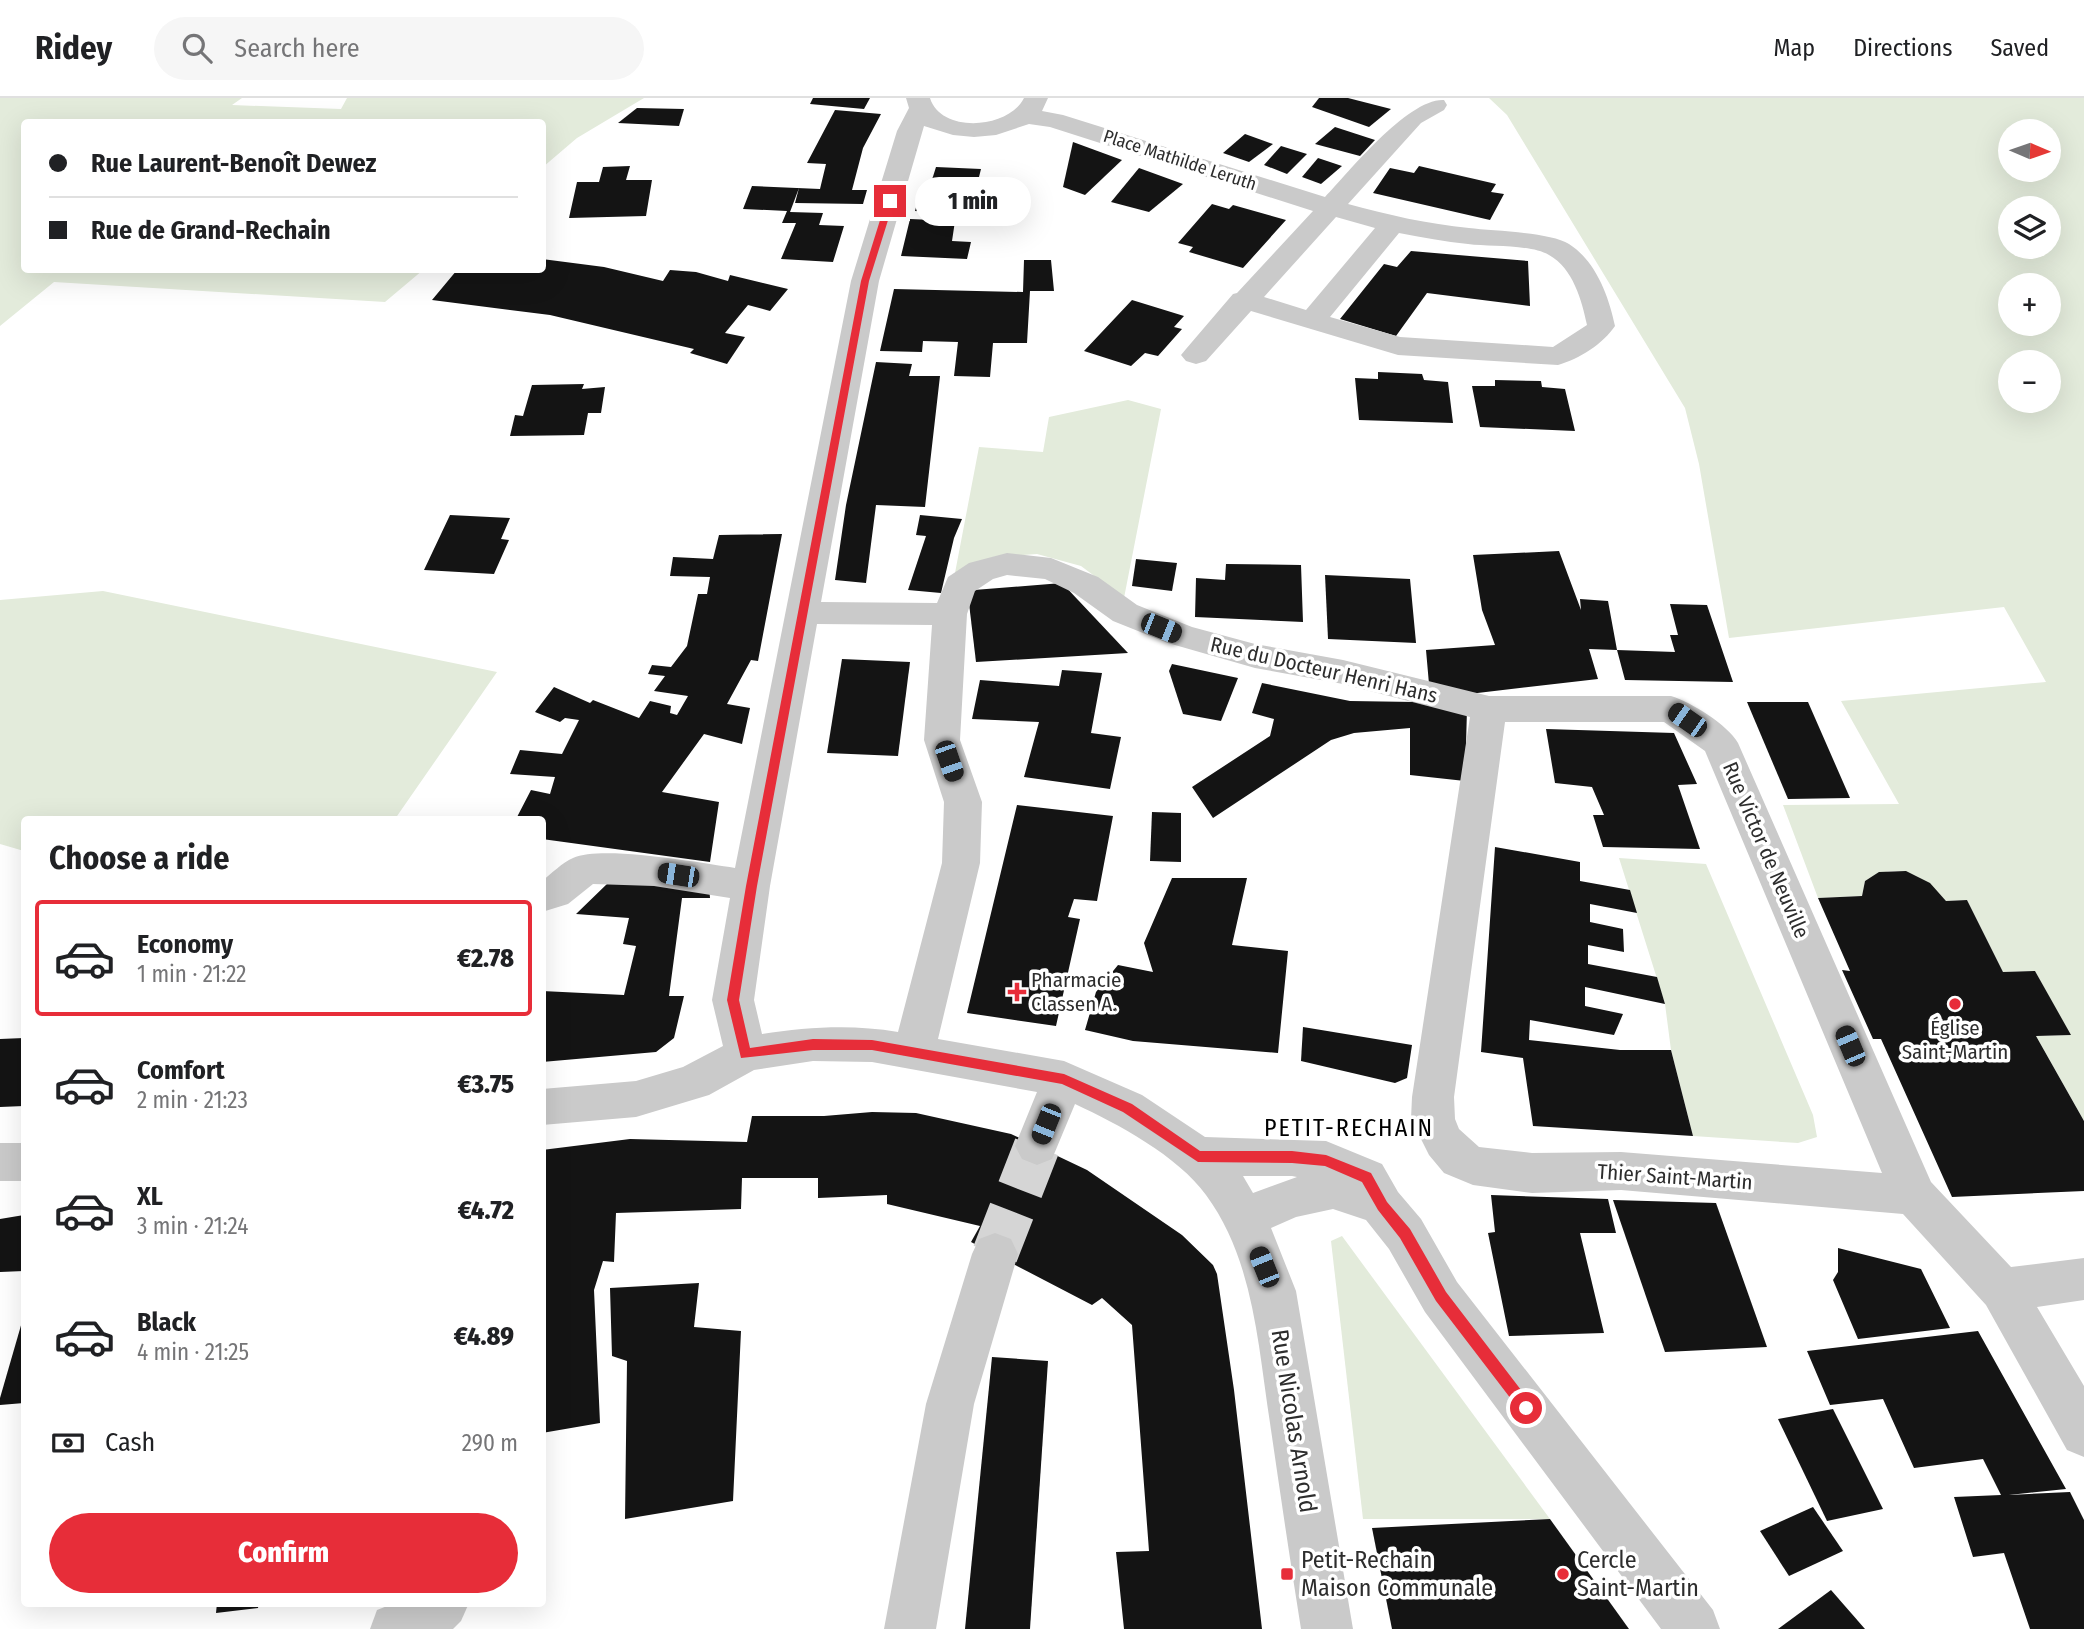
<!DOCTYPE html>
<html lang="en">
<head>
<meta charset="utf-8">
<style>
  :root { --surface:#fff; --page:#f6f6f6; --text:#202124; --muted:#757577; --line:#e0e0e0; --accent:#e72d39 }
  body { margin:0; font-family:"Fira Sans Condensed",sans-serif; background:var(--page); color:var(--text); height:100vh; display:flex; flex-direction:column; font-size:26px; white-space:nowrap }
  * { box-sizing:border-box; margin:0 }
  p { font-size:23px; color:var(--muted) }
  .icon { flex:none; width:38px; height:38px; fill:none; stroke:currentColor; stroke-width:2; stroke-linecap:round; stroke-linejoin:round }
  .map { position:relative; flex:1; overflow:hidden }
  .drawer { position:absolute; left:21px; top:718px; width:525px; height:791px; display:flex; flex-direction:column; background:var(--surface); border-radius:7px; box-shadow:0 7px 28px #0002 }
  .drawer>* { flex:none }
  .guide { position:absolute; left:21px; top:21px; width:525px; height:154px; border-radius:7px; box-shadow:0 7px 28px #0002; display:grid; align-content:center; height:154px; padding:0 28px; background:var(--surface) }
  .needle { width:46px; rotate:92deg }
  .controls { position:absolute; left:1998px; top:21px; display:grid; gap:14px }
  .controls a { display:grid; place-items:center; width:63px; height:63px; border-radius:50%; background:var(--surface); box-shadow:0 7px 28px #0002; font-size:35px }
  .end { position:absolute; width:32px; height:32px; margin:-16px; border:9px solid #e72d39; background:#fff; box-shadow:0 0 0 4px #fff }
  .from { border-radius:50% }
  .bubble { position:absolute; height:49px; border-radius:24px; background:var(--surface); box-shadow:0 7px 28px #0002; font-size:23px; font-weight:800; line-height:49px; text-align:center }
  .car { position:absolute; width:21px; height:42px; margin:-21px -10px; border-radius:9px; box-shadow:0 0 5px 2px #0007; background:linear-gradient(#222 24%,#8ab4d8 0 40%,#222 0 76%,#8ab4d8 0 86%,#222 0) }
  .guide b { display:flex; align-items:center; gap:24px; height:66px; font-size:26px }
  .guide b+b { border-top:2px solid var(--line) }
  .guide i { width:18px; height:18px; background:var(--text) }
  ul { padding:0; list-style:none }
  li { display:flex; align-items:center; gap:21px; height:116px; margin:0 14px 10px; padding:0 14px; border:4px solid transparent; border-radius:7px }
  li div { flex:1 }
  li b { display:block; font-size:26px }
  li em { font-style:normal; font-weight:800 }
  li.on { border-color:var(--accent) }
  li>.icon { width:63px; height:63px; stroke-width:1.5 }
  h2 { padding:0 28px; font-size:32px; line-height:84px }
  .pay { display:flex; align-items:center; gap:18px; height:77px; padding:0 28px; font-size:26px }
  .pay p { margin-inline-start:auto }
  .primary-button { display:flex; gap:14px; margin-top:auto; padding:14px 28px }
  .primary-button a { flex:1; height:80px; border-radius:42px; background:var(--accent); color:#fff; font-size:28px; font-weight:800; line-height:80px; text-align:center }
  header { display:flex; align-items:center; gap:42px; box-sizing:border-box; height:98px; padding:0 35px; background:var(--surface); border-bottom:2px solid var(--line) }
  header strong { font-size:33px }
  nav { display:flex; gap:38px; margin-inline-start:auto; font-size:24px }
  .search { width:490px; height:63px; background:var(--page); display:flex; align-items:center; gap:18px; box-sizing:border-box; padding:0 24px; border-radius:38px; color:var(--muted); font-size:26px }
  .map>svg:first-child { display:block }
  .green { fill:#e3ebdb; fill-rule:evenodd }
  .building { fill:#141414 }
  .lines { fill:none; stroke-linecap:round; stroke-linejoin:round }
  .minor-tunnel { stroke:#d5d5d5; stroke-width:46; stroke-dasharray:46 23; stroke-linecap:butt }
  .minor { fill:#cacaca; fill-rule:evenodd }
  .route { fill:#e72d39 }
  .poi-dot { fill:#e72d39; stroke:#fff; stroke-width:2.5 }
  .labels { text-anchor:middle; dominant-baseline:central; stroke-width:7; stroke-linejoin:round; paint-order:stroke }
  .far-street-label { font-size:18px; fill:#2d2d2d; stroke:#fff }
  .street-label { font-size:21px; fill:#2d2d2d; stroke:#fff }
  .poi-label { font-size:21px; fill:#2d2d2d; stroke:#fff; text-anchor:start }
  .quarter-label { font-size:24px; letter-spacing:2px; fill:#000; stroke:#fff }
  .near-street-label { font-size:24px; fill:#2d2d2d; stroke:#fff }
  .near-poi-label { font-size:24px; fill:#2d2d2d; stroke:#fff; text-anchor:start }
</style>
</head>
<body>
<header>
<strong>Ridey</strong>
<div class="search"><svg class="icon" aria-label="search" viewBox="0 0 24 24"><circle cx="10" cy="10" r="6"/><path d="M15 15l6 6"/></svg>Search here</div>
<nav><a>Map</a><a>Directions</a><a>Saved</a></nav>
</header>
<div class="map">
<svg width="2084" height="1531" viewBox="0 0 2084 1531">
  <rect width="100%" height="100%" fill="#fff"/>
  <g class="green">
    <polygon points="0,0 242,0 232,7 341,11 347,0 644,0 577,40 543,69 542,24 24,24 24,172 423,172 385,204 54,184 0,228"/>
    <path d="M1489 0H2084V1023L2036 938 2070 937 2035 873 2003 874 1967 802 1946 803C1923 777 1898 762 1865 783L1862 798 1818 800 1783 707 1899 706 1841 603 2046 584 2004 509 1729 540 1699 366 1685 310 1507 17ZM2011 33H2049V72H2011ZM2011 110H2049V149H2011ZM2011 187H2049V226H2011ZM2011 264H2049V303H2011Z"/>
    <polygon points="1128,302 1161,311 1124,500 1081,468 1037,456 993,459 955,475 979,349 1043,354 1049,319"/>
    <polygon points="103,493 497,574 395,721 24,721 24,753 0,746 0,502"/>
    <polygon points="1619,760 1706,766 1813,1017 1817,1039 1798,1045 1693,1038 1671,952 1665,906"/>
    <polygon points="1342,1138 1550,1421 1363,1421 1331,1143"/>
  </g>
  <g class="building">
    <polygon points="813,0 870,0 864,11 810,6"/>
    <polygon points="1319,0 1348,0 1391,11 1369,29 1312,9"/>
    <polygon points="637,10 684,11 679,28 618,25"/>
    <polygon points="835,12 881,16 863,50 852,92 867,92 863,106 795,105 799,90 790,114 823,115 819,127 844,128 833,164 781,161 796,125 782,125 787,113 743,111 752,88 820,91 826,66 807,65"/>
    <polygon points="1335,29 1375,42 1360,58 1315,46"/>
    <polygon points="1245,36 1273,46 1249,64 1223,55"/>
    <polygon points="1073,44 1122,62 1085,97 1063,89"/>
    <polygon points="1281,48 1307,56 1287,76 1264,67"/>
    <polygon points="1318,60 1342,68 1321,86 1302,79"/>
    <polygon points="630,68 626,82 652,82 646,118 569,120 577,84 599,84 603,69"/>
    <polygon points="1419,68 1496,86 1491,94 1504,96 1490,122 1373,95 1390,70 1414,75"/>
    <polygon points="936,69 981,71 976,91 930,88"/>
    <polygon points="1139,70 1183,86 1149,114 1111,104"/>
    <polygon points="920,95 965,98 960,116 915,113"/>
    <polygon points="1212,106 1229,111 1233,107 1286,122 1243,170 1189,154 1193,149 1178,145"/>
    <polygon points="910,121 955,123 952,143 971,144 967,161 901,158"/>
    <polygon points="1411,153 1528,163 1530,208 1427,195 1396,238 1340,221 1384,166 1397,169"/>
    <polygon points="542,161 604,169 663,183 670,172 696,174 728,183 730,177 788,191 770,213 748,207 725,235 745,239 727,266 690,255 694,251 550,217 432,202 457,172 542,172"/>
    <polygon points="1024,162 1051,162 1054,193 1030,193 1027,245 993,245 990,279 954,278 958,244 923,243 922,254 880,253 894,191 1023,194"/>
    <polygon points="1132,202 1184,218 1174,229 1182,231 1158,258 1145,255 1131,268 1084,253"/>
    <polygon points="876,264 912,266 909,278 940,278 925,409 876,407 866,485 835,482 846,407"/>
    <polygon points="1378,274 1422,276 1424,282 1448,284 1453,325 1359,322 1355,280 1378,281"/>
    <polygon points="1495,282 1541,283 1542,289 1565,291 1575,333 1480,329 1472,288 1495,288"/>
    <polygon points="584,286 582,291 605,289 601,315 588,315 584,337 510,338 515,317 523,318 532,287"/>
    <polygon points="450,417 510,420 501,441 509,442 494,476 424,472"/>
    <polygon points="920,417 962,421 954,440 941,495 908,492 926,438 916,437"/>
    <polygon points="782,436 758,563 751,562 727,606 750,610 742,646 704,636 662,694 719,704 710,764 542,741 542,721 516,721 531,692 550,696 555,679 510,676 520,652 562,656 579,622 565,620 560,624 535,614 554,589 590,605 593,602 639,620 650,603 671,608 670,615 677,617 688,598 654,593 665,578 648,576 652,567 671,569 687,548 698,496 707,496 710,479 670,478 673,459 713,461 719,437"/>
    <polygon points="1559,453 1581,512 1580,501 1608,503 1617,552 1589,551 1598,581 1469,596 1429,586 1426,552 1495,547 1482,512 1473,457"/>
    <polygon points="1136,461 1177,465 1172,493 1132,488"/>
    <polygon points="1226,466 1301,467 1303,524 1195,519 1196,480 1225,482"/>
    <polygon points="1325,477 1410,481 1416,545 1328,541"/>
    <polygon points="1062,485 1128,555 976,564 968,497 974,492"/>
    <polygon points="1670,506 1707,507 1733,584 1625,582 1617,552 1675,554 1670,537 1678,537"/>
    <polygon points="842,561 910,564 898,658 827,655"/>
    <polygon points="1172,566 1238,580 1221,623 1183,616 1169,573"/>
    <polygon points="1062,572 1102,575 1091,635 1121,639 1110,691 1024,679 1039,624 972,621 980,582 1059,588"/>
    <polygon points="1262,585 1350,603 1415,604 1467,611 1465,683 1410,677 1410,630 1354,635 1331,642 1213,720 1192,689 1270,638 1274,621 1252,615"/>
    <polygon points="1747,604 1808,604 1850,700 1788,701"/>
    <polygon points="1546,631 1674,635 1697,686 1678,687 1700,751 1603,749 1593,717 1604,717 1592,689 1555,685"/>
    <polygon points="1017,707 1113,718 1097,803 1074,801 1068,819 1080,821 1056,928 967,915"/>
    <polygon points="1152,714 1181,715 1181,764 1150,763"/>
    <polygon points="1495,749 1580,764 1580,783 1630,792 1637,815 1590,806 1590,824 1623,831 1624,854 1588,847 1588,866 1657,879 1665,906 1585,889 1585,908 1623,916 1614,937 1530,922 1529,942 1620,952 1671,952 1693,1038 1533,1028 1523,960 1481,954"/>
    <polygon points="1906,773 1930,785 1946,803 1967,802 2003,874 2035,873 2071,937 2036,938 2084,1023 2084,1093 1952,1099 1881,941 1873,941 1842,872 1850,873 1818,800 1862,798 1865,783 1879,774"/>
    <polygon points="1172,780 1247,780 1232,847 1288,853 1278,955 1133,943 1085,932 1096,894 1118,867 1153,874 1144,845"/>
    <polygon points="608,785 709,787 710,800 682,800 669,898 684,898 674,940 656,954 542,964 542,893 624,897 636,848 623,846 629,820 576,816"/>
    <polygon points="1303,929 1412,947 1407,980 1395,985 1301,963"/>
    <polygon points="24,940 24,1008 0,1009 0,941"/>
    <polygon points="872,1014 916,1015 1011,1036 1087,1072 1182,1137 1213,1167 1217,1176 1234,1292 1262,1531 1124,1531 1116,1454 1149,1453 1132,1227 1102,1200 1092,1207 971,1144 980,1128 887,1106 887,1097 818,1100 818,1080 742,1080 741,1111 616,1115 614,1164 603,1163 594,1192 600,1325 542,1335 542,1052 630,1041 747,1044 752,1018 824,1018"/>
    <polygon points="1491,1097 1608,1101 1616,1135 1580,1135 1604,1235 1509,1238 1488,1135 1495,1134"/>
    <polygon points="1613,1102 1716,1105 1767,1249 1665,1254"/>
    <polygon points="24,1117 24,1173 0,1174 0,1121"/>
    <polygon points="1838,1150 1921,1171 1950,1230 1858,1241 1833,1182 1838,1174"/>
    <polygon points="699,1185 694,1229 741,1233 733,1403 625,1421 627,1263 612,1258 610,1190"/>
    <polygon points="24,1217 24,1305 0,1307 0,1300"/>
    <polygon points="1978,1233 2066,1391 2009,1397 2070,1394 2084,1422 2084,1531 2030,1531 2004,1455 1973,1459 1954,1399 2001,1397 1983,1361 1914,1370 1883,1301 1830,1307 1807,1253"/>
    <polygon points="992,1259 1048,1263 1030,1531 965,1531"/>
    <polygon points="1833,1311 1883,1411 1827,1423 1778,1321"/>
    <polygon points="1813,1409 1843,1453 1789,1478 1760,1433"/>
    <polygon points="1550,1421 1629,1531 1392,1531 1372,1430"/>
    <polygon points="1831,1492 1865,1531 1778,1531"/>
    <polygon points="217,1505 259,1505 258,1510 216,1515"/>
  </g>
  <g class="lines">
    <polyline class="minor-tunnel" points="995,1156 1037,1048"/>
    <g class="minor">
      <path d="M906 0H930C941 36 1009 31 1024 0H1048L1042 13 1063 17 1325 99C1349 74 1408 0 1444 2L1447 7 1444 12 1421 25 1348 106C1388 117 1428 126 1469 130 1493 133 1550 134 1569 146 1596 163 1609 199 1615 228 1603 246 1579 261 1558 267L1398 257 1251 213 1206 263 1196 266 1186 263 1181 257 1186 251 1233 196 1237 195 1313 113 1050 29 1029 26 996 37 974 39 953 37 924 28 879 183 821 504 937 505 948 479 969 465 1007 455 1051 460 1098 479 1137 507 1192 529 1255 546 1343 562 1489 598H1671C1691 604 1728 627 1738 645L1931 1084 2011 1169 2084 1160V1202L2037 1209 2084 1288V1359L2067 1352 1986 1207 1903 1116 1621 1092 1532 1095 1473 1087 1444 1075 1429 1057 1411 1021 1412 999 1470 619 1343 586 1255 570 1168 545 1113 523 1074 495 1045 481 1007 477 993 481 975 493 967 516 960 642 982 704 980 765 938 941 1064 963 1142 997 1205 1039 1326 1043 1382 1066 1398 1094 1421 1121 1457 1184 1713 1512 1720 1531H1661L1425 1214 1389 1151 1366 1122 1333 1111 1296 1119 1271 1130 1296 1193 1353 1531H1301C1290 1462 1280 1394 1270 1325 1258 1248 1254 1162 1206 1097 1178 1058 1118 1026 1075 1006L1052 1061 1037 1067 1022 1061 1015 1048 1037 994 872 964 813 963 754 972 709 997 636 1019 542 1027V991L636 983 683 969 723 948 712 902 730 800 654 788 593 786 568 806 542 814V783C552 775 562 765 573 760 603 747 700 765 735 770L851 183 897 33 909 10ZM1336 119 1375 130 1306 212 1264 199ZM1399 135C1422 139 1445 144 1468 146 1490 149 1530 146 1549 157 1573 170 1582 203 1587 227L1553 249 1400 239 1330 219ZM817 526 932 527 924 642 944 704 942 765 898 934C852 926 808 929 762 936L754 902 770 788ZM1505 624H1664L1705 653 1882 1075 1621 1054 1532 1055 1479 1049 1459 1031 1455 1021 1454 999ZM1243 1078H1292L1297 1079 1253 1095Z"/>
      <rect x="0" y="1045" width="24" height="38"/>
      <polygon points="995,1135 1011,1141 1018,1156 974,1306 936,1531 884,1531 926,1306 972,1156 979,1141"/>
      <polygon points="395,1505 469,1505 461,1523 453,1531 370,1531 377,1512"/>
    </g>
  </g>
  <polygon class="route" points="890,101 894,103 869,183 757,788 739,902 750,950 813,941 872,942 1064,976 1132,1006 1200,1053 1292,1053 1326,1057 1371,1075 1387,1104 1410,1131 1446,1194 1531,1305 1533,1310 1531,1314 1521,1314 1436,1203 1400,1140 1378,1112 1362,1084 1325,1068 1292,1065 1198,1064 1123,1014 1062,986 872,952 813,952 741,960 727,902 746,788 861,183 886,103"/>
  <g class="poi-dot">
    <path d="M1013.5 883.5h7v7h7v7h-7v7h-7v-7h-7v-7h7z"/>
    <circle cx="1955" cy="906" r="7"/>
    <rect x="1280" y="1469" width="14" height="14" rx="3.5"/>
    <circle cx="1563" cy="1476" r="7"/>
  </g>
  <g class="labels">
    <g class="far-street-label">
      <text transform="translate(1180 62) rotate(18)">Place Mathilde Leruth</text>
    </g>
    <g class="street-label">
      <text transform="translate(1324 572) rotate(13)">Rue du Docteur Henri Hans</text>
      <text transform="translate(1766 752) rotate(67)">Rue Victor de Neuville</text>
      <text transform="translate(1675 1079) rotate(4)">Thier Saint-Martin</text>
    </g>
    <g class="poi-label">
      <text x="1031" y="882">Pharmacie<tspan x="1031" dy="24">Classen A.</tspan></text>
      <text x="1955" y="930" text-anchor="middle">Église<tspan x="1955" dy="24">Saint-Martin</tspan></text>
    </g>
    <g class="quarter-label">
      <text x="1349" y="1030">PETIT-RECHAIN</text>
    </g>
    <g class="near-street-label">
      <text transform="translate(1294 1323) rotate(81)">Rue Nicolas Arnold</text>
    </g>
    <g class="near-poi-label">
      <text x="1301" y="1462">Petit-Rechain<tspan x="1301" dy="28">Maison Communale</tspan></text>
      <text x="1577" y="1462">Cercle<tspan x="1577" dy="28">Saint-Martin</tspan></text>
    </g>
  </g>
</svg>
<div class="controls">
<a><svg class="needle" viewBox="-14 -14 28 28"><path d="M0-13l5 13h-10z" fill="#e53935"/><path d="M0 13l5-13h-10z" fill="#757577"/></svg></a>
<a><svg class="icon" aria-label="layers" viewBox="0 0 24 24"><path d="M12 4l9 5-9 5-9-5zM3 14l9 5 9-5"/></svg></a>
<a>+</a>
<a>−</a>
</div>
<i class="end from" style="left:1526px;top:1310px"></i>
<i class="end" style="left:890px;top:103px"></i>
<div class="bubble" style="left:915px;top:79px;width:116px">1 min</div>
<i class="car" style="left:1161px;top:530px;rotate:112deg"></i>
<i class="car" style="left:1687px;top:622px;rotate:305deg"></i>
<i class="car" style="left:949px;top:663px;rotate:161deg"></i>
<i class="car" style="left:678px;top:777px;rotate:279deg"></i>
<i class="car" style="left:1850px;top:948px;rotate:337deg"></i>
<i class="car" style="left:1046px;top:1026px;rotate:202deg"></i>
<i class="car" style="left:1264px;top:1169px;rotate:338deg"></i>
<div class="guide">
<b><i class="from"></i>Rue Laurent-Benoît Dewez</b>
<b><i></i>Rue de Grand-Rechain</b>
</div>
<section class="drawer">
<h2>Choose a ride</h2>
<ul>
<li class="on"><svg class="icon" aria-label="car" viewBox="0 0 24 24"><path d="M5 17H2v-5l4-1 3-4h7l3 4 3 1v5h-3M9 17h6M6 11h13"/><circle cx="7" cy="17" r="2"/><circle cx="17" cy="17" r="2"/></svg><div><b>Economy</b><p>1 min · 21:22</p></div><em>€2.78</em></li>
<li><svg class="icon" aria-label="car" viewBox="0 0 24 24"><path d="M5 17H2v-5l4-1 3-4h7l3 4 3 1v5h-3M9 17h6M6 11h13"/><circle cx="7" cy="17" r="2"/><circle cx="17" cy="17" r="2"/></svg><div><b>Comfort</b><p>2 min · 21:23</p></div><em>€3.75</em></li>
<li><svg class="icon" aria-label="car" viewBox="0 0 24 24"><path d="M5 17H2v-5l4-1 3-4h7l3 4 3 1v5h-3M9 17h6M6 11h13"/><circle cx="7" cy="17" r="2"/><circle cx="17" cy="17" r="2"/></svg><div><b>XL</b><p>3 min · 21:24</p></div><em>€4.72</em></li>
<li><svg class="icon" aria-label="car" viewBox="0 0 24 24"><path d="M5 17H2v-5l4-1 3-4h7l3 4 3 1v5h-3M9 17h6M6 11h13"/><circle cx="7" cy="17" r="2"/><circle cx="17" cy="17" r="2"/></svg><div><b>Black</b><p>4 min · 21:25</p></div><em>€4.89</em></li>
</ul>
<div class="pay"><svg class="icon" aria-label="cash" viewBox="0 0 24 24"><path d="M3 7h18v10H3z"/><circle cx="12" cy="12" r="2"/></svg>Cash<p>290 m</p></div>
<div class="primary-button"><a>Confirm</a></div>
</section>
</div>
</body>
</html>
